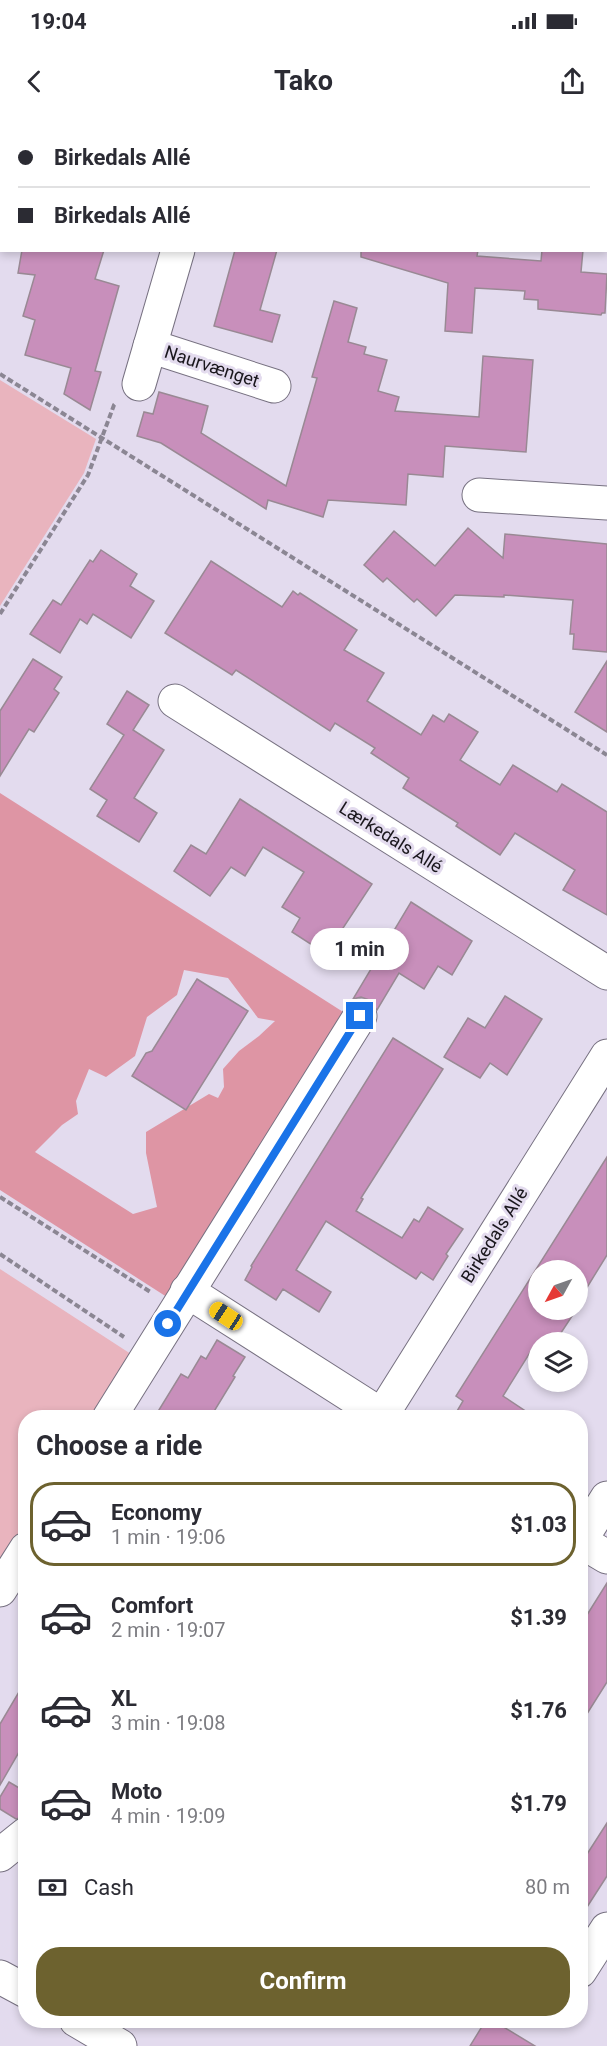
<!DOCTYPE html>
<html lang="en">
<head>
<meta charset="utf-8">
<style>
  :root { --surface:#fff; --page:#f2f2f3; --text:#2b2b33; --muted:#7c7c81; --line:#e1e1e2; --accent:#6d622f }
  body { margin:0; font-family:Roboto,sans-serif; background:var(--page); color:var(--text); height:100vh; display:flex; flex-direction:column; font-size:22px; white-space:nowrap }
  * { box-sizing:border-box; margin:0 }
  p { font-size:20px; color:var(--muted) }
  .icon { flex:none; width:33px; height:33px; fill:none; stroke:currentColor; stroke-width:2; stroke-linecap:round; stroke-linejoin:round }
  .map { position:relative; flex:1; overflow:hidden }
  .side { position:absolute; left:18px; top:1290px; width:570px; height:618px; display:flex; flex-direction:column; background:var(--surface); border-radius:24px; box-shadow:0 3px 9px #0003 }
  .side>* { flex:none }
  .hud { position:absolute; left:0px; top:0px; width:608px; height:132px; box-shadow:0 3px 9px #0003; display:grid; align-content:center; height:132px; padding:0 18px; background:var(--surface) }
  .needle { width:39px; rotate:230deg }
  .tools { position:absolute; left:528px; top:1140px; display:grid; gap:12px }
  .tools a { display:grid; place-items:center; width:60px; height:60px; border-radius:50%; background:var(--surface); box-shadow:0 3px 9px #0003; font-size:30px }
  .end { position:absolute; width:27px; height:27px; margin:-14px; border:8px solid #1a73e8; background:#fff; box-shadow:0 0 0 3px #fff }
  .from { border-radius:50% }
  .bubble { position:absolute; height:42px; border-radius:21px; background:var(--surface); box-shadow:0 3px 9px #0003; font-size:20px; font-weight:700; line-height:42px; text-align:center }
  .car { position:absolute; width:18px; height:36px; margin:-18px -9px; border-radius:8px; box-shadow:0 0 4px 2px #0007; background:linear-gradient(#f5c518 24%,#345 0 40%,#f5c518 0 76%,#345 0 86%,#f5c518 0) }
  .hud b { display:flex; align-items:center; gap:21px; height:57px; font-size:22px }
  .hud b+b { border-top:2px solid var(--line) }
  .hud i { width:15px; height:15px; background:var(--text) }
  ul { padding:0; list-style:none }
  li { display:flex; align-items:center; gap:18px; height:84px; margin:0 12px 9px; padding:0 6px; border:3px solid transparent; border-radius:24px }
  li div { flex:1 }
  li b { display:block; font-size:22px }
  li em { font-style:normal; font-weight:700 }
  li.active { border-color:var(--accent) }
  li>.icon { width:54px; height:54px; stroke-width:1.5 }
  h2 { padding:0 18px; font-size:27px; line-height:72px }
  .pay { display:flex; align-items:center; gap:15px; height:66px; padding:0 18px; font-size:22px }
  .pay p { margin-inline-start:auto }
  .button { display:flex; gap:12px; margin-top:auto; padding:12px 18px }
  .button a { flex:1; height:69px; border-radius:24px; background:var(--accent); color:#fff; font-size:24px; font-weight:700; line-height:69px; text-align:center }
  .status { display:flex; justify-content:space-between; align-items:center; height:42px; padding:0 30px; background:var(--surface); direction:ltr }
  .status svg { height:16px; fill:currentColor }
  header { display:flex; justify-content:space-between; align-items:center; height:78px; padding:0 18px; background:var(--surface); font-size:27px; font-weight:700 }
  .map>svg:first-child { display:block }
  .green { fill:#e9b4be }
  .forest { fill:#de95a4; fill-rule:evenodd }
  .building { fill:#c88fbb; stroke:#998994; stroke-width:1.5 }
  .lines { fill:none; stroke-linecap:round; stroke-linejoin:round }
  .minor-casing { stroke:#777181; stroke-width:35 }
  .path { stroke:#8b8693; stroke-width:4; stroke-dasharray:6 3; stroke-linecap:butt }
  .minor { stroke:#fff; stroke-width:33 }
  .route { stroke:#1a73e8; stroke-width:8 }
  .labels { text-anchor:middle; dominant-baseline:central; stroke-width:6; stroke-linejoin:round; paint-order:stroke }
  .street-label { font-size:18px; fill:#19161c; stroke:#e3dbee }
</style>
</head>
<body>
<div class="status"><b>19:04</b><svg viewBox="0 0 49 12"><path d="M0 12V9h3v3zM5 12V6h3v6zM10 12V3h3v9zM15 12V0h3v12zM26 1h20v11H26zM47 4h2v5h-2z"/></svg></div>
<header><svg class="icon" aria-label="back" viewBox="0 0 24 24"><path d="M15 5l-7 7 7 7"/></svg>Tako<svg class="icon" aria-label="share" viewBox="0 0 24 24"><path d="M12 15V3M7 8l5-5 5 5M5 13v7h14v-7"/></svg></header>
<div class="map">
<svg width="607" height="1926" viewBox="0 0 607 1926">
  <rect width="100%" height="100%" fill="#e3dbee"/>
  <g class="green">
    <polygon points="0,260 96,319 84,353 0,486"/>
    <polygon points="0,1149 134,1236 95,1297 26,1298 25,1407 0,1447"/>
  </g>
  <path class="forest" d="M0 673 351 897 170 1179 0 1070ZM184 850 228 858 258 898 275 901 259 916 239 931 223 949 224 967 218 978 209 974 146 1012V1033L157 1087 133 1094 35 1032 62 1005 78 994 76 981 89 949 106 957 135 936 147 897 177 875Z"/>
  <g class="building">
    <polygon points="22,130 104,130 95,159 119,166 95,251 101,252 90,290 64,274 71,248 25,235 35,200 23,196 35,155 18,153"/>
    <polygon points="235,130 277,130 260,190 280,195 272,222 214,206"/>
    <polygon points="361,130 478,130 477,136 541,141 542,130 583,130 581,152 607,154 605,193 602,193 601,195 538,189 538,180 524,179 525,171 475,168 472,213 445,211 448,163 361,137"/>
    <polygon points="334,181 357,188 348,222 366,227 364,234 387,240 378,271 399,277 395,291 479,297 483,236 533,240 526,332 445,326 443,357 408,354 406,385 328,380 323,397 268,380 266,389 161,323 137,316 144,292 153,294 159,272 208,286 201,313 286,366 317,258 312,257"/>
    <polygon points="468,408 503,438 505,414 607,424 607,532 573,529 574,514 570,514 573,480 504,475 504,477 455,475 436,496 417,479 414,482 387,458 383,462 364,445 394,411 435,446"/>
    <polygon points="101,430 137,454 130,466 154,481 131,518 93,494 87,504 80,499 60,533 30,514 53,480 61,485 90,440 93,442"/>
    <polygon points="211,441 282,487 293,471 298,475 300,473 357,510 344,530 384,553 367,581 421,615 433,595 444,602 449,594 478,612 460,640 500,665 513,645 557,672 562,664 607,692 607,795 563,770 575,750 515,713 500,735 456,706 458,703 403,668 409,658 371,633 375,628 335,603 330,611 236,550 232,555 165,513"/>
    <polygon points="33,539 62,557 54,569 59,573 34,612 29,609 0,656 0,591"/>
    <polygon points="607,541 607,612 575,592"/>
    <polygon points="127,571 149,585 133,610 164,630 134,678 157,693 139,722 97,696 107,680 90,669 124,615 107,604"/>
    <polygon points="240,679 372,764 326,834 292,812 300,798 282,787 304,752 263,727 245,756 231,747 210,776 174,751 191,725 206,734"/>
    <polygon points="411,782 472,821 452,855 438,846 424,869 399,853 377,890 369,880 361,877 353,879"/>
    <polygon points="197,859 248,891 186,990 132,956 146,933 152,931"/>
    <polygon points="505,876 542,899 507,955 490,943 480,958 444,937 468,898 485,908"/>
    <polygon points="393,918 443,949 361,1078 363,1079 356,1091 402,1118 414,1099 419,1102 428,1087 463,1109 446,1134 448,1136 433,1160 421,1152 416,1159 326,1101 296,1150 331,1172 319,1192 283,1169 276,1180 245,1160 252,1147 251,1146"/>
    <polygon points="607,1037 607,1135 578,1182 578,1150 538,1150 538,1190 576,1190 555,1222 538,1222 538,1229 534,1226 503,1276 536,1298 453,1298 463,1281 456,1276"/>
    <polygon points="217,1220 245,1237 233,1256 235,1257 210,1298 154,1298 181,1254 188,1258 201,1236 206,1239"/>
    <polygon points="607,1463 607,1562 580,1605 580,1506"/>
    <polygon points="26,1560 26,1620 0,1665 0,1604"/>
    <polygon points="9,1662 26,1672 26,1696 16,1699 0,1689 0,1677"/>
    <polygon points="607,1703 607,1756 580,1798 580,1745"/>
    <polygon points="486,1900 492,1900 535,1926 470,1926"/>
  </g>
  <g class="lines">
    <g class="minor-casing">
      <g id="minor">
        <polyline points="216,2 217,0"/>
        <polyline points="606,70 607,70"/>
        <polyline points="150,226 274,266"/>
        <polyline points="139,264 178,130"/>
        <polyline points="479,375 607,383"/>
        <polyline points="175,581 607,853"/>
        <polyline points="187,1171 386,1298"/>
        <polyline points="109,1298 360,896"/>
        <polyline points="380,1298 607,936"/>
        <polyline points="580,1421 607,1378"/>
        <polyline points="580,1421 607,1437"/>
        <polyline points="0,1470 26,1429"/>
        <polyline points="0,1735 26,1714"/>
        <polyline points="580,1851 607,1809"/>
        <polyline points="0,1857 26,1871"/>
        <polyline points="76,1900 120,1926"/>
      </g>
    </g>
    <g class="path">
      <polyline points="0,254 607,635"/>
      <polyline points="0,494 88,355 114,285 116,283"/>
      <polyline points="0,1077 152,1173"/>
      <polyline points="0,1134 124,1217"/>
    </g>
    <use href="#minor" class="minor"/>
  </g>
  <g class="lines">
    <polyline class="route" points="168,1204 360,896"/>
  </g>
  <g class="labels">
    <g class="street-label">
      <text transform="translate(212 246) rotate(18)">Naurvænget</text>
      <text transform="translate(391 717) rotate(32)">Lærkedals Allé</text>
      <text transform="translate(494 1115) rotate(-58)">Birkedals Allé</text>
    </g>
  </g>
</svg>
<div class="tools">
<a><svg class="needle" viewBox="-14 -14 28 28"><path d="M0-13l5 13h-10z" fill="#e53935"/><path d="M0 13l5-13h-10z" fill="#7c7c81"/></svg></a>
<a><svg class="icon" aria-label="layers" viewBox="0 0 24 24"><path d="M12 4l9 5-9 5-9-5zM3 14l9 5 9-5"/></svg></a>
</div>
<i class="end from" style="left:168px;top:1204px"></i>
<i class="end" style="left:360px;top:896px"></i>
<div class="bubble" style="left:310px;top:808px;width:99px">1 min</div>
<i class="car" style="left:226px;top:1196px;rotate:303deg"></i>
<div class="hud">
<b><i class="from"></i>Birkedals Allé</b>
<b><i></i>Birkedals Allé</b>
</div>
<section class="side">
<h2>Choose a ride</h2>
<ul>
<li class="active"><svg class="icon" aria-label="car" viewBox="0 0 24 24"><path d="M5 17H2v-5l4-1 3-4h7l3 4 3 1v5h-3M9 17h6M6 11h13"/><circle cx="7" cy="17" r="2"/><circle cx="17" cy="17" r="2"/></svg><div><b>Economy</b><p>1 min · 19:06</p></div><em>$1.03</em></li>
<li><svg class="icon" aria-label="car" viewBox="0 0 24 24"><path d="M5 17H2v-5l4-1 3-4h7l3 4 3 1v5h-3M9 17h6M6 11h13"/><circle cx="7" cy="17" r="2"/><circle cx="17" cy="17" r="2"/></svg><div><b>Comfort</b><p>2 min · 19:07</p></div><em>$1.39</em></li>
<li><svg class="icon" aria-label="car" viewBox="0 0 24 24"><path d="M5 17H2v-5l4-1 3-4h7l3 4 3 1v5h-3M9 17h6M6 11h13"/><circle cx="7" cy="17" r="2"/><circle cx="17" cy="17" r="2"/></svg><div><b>XL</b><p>3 min · 19:08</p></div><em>$1.76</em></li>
<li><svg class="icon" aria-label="car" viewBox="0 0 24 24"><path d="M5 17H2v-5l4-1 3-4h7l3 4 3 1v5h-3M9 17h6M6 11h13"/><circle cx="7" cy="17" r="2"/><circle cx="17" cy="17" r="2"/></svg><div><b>Moto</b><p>4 min · 19:09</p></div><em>$1.79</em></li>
</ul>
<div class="pay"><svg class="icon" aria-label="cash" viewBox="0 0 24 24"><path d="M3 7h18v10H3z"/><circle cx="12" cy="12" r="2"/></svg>Cash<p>80 m</p></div>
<div class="button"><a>Confirm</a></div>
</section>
</div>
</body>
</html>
